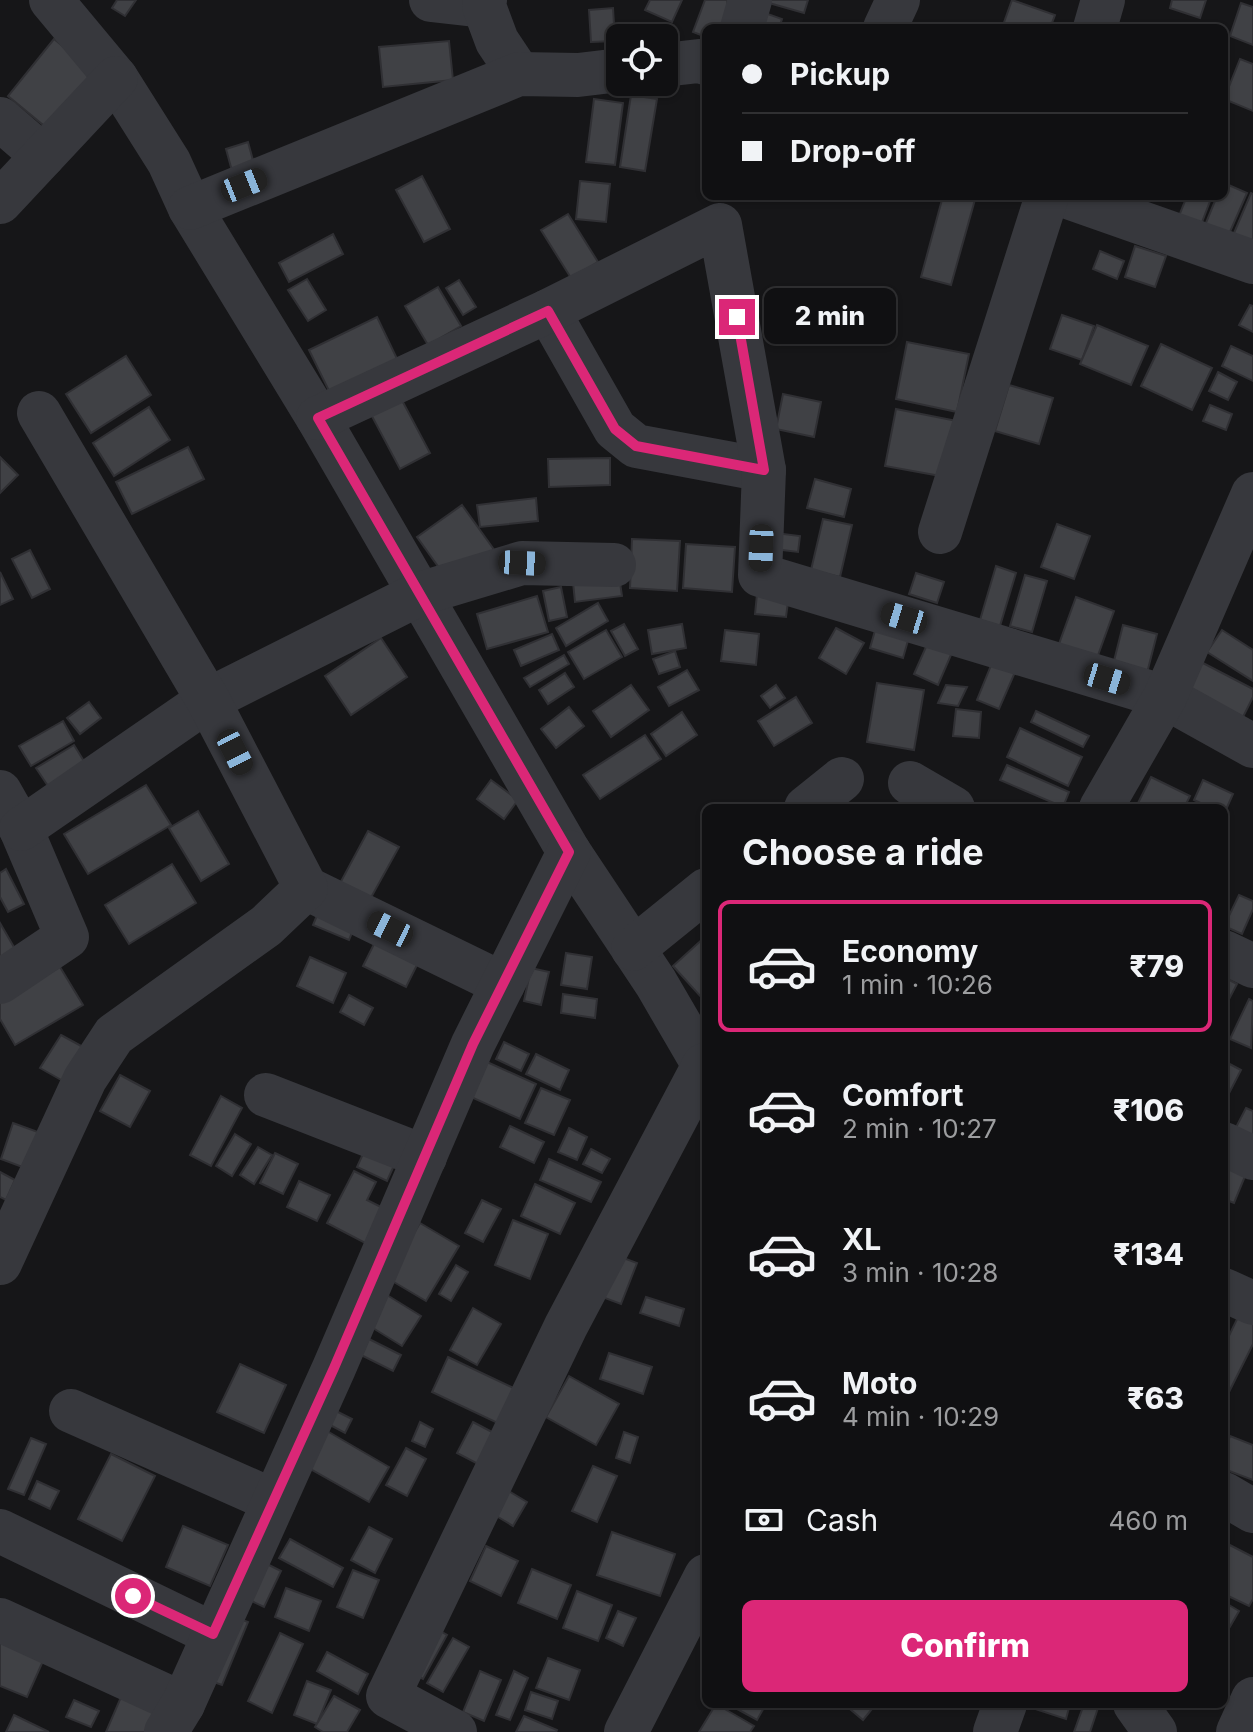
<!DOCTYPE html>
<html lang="en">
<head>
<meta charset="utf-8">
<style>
  :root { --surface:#101012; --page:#1e1e20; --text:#f1f3f6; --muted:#9c9d9f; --line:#303032; --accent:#db2777 }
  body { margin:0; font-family:Inter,sans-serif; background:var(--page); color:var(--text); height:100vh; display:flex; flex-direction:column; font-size:30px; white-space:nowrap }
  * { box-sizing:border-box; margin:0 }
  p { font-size:26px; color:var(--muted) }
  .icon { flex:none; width:44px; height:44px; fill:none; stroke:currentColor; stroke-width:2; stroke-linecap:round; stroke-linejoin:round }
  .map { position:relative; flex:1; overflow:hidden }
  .drawer { position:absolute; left:702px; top:804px; width:526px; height:904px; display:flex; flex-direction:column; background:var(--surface); border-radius:12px; box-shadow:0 2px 6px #0004,0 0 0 2px var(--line) }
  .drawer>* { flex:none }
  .guide { position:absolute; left:702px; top:24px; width:526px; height:176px; border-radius:12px; box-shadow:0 2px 6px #0004,0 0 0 2px var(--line); display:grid; align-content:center; height:176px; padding:0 40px; background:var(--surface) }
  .fabs { position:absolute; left:606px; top:24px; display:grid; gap:16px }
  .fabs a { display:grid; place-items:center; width:72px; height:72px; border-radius:12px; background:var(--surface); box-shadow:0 2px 6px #0004,0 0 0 2px var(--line); font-size:40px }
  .end { position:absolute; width:36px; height:36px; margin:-18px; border:10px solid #db2777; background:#fff; box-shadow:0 0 0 4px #fff }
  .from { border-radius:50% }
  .bubble { position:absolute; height:56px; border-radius:12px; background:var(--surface); box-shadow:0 2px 6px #0004,0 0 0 2px var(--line); font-size:26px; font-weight:800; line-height:56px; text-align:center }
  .car { position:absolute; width:24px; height:48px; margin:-24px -12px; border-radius:10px; box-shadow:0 0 6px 2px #0007; background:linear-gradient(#222 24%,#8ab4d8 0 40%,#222 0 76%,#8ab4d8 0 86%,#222 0) }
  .guide b { display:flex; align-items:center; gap:28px; height:76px; font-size:30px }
  .guide b+b { border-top:2px solid var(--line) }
  .guide i { width:20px; height:20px; background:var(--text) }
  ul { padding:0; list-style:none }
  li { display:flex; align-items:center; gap:24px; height:132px; margin:0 16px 12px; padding:0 24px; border:4px solid transparent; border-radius:12px }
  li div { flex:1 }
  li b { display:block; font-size:30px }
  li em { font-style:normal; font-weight:800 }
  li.selected { border-color:var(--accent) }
  li>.icon { width:72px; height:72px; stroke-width:1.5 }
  h2 { padding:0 40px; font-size:36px; line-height:96px }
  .pay { display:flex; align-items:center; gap:20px; height:88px; padding:0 40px; font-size:30px }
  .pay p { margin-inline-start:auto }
  .button { display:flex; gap:16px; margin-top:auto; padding:16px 40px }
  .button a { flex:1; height:92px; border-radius:12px; background:var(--accent); color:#fff; font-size:32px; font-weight:800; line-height:92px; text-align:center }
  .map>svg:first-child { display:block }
  .building { fill:#404145; stroke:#303034; stroke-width:2 }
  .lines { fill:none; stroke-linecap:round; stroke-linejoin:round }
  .minor { stroke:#37383d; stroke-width:44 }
  .route { stroke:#db2777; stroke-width:10 }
</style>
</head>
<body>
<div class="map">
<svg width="1253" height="1732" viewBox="0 0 1253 1732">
  <rect width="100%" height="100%" fill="#161618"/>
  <g class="building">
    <polygon points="117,0 136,0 125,16 112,8"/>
    <polygon points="650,0 682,0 672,22 645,10"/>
    <polygon points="705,0 727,0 731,28 706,28 706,37 693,32"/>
    <polygon points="770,0 808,0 804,13 769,3"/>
    <polygon points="1012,0 1055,15 1050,28 1002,28"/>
    <polygon points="1172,0 1206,0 1200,18 1170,8"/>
    <polygon points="1241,3 1253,7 1253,45 1230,36"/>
    <polygon points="613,8 615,41 591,42 589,10"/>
    <polygon points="762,12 782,19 779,28 756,28"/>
    <polygon points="54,39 94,72 48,129 8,96"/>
    <polygon points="449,41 453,80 383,87 379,47"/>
    <polygon points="1240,59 1253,64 1253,111 1224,99"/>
    <polygon points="631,95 657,99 645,171 620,167"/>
    <polygon points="594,99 623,103 615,165 586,162"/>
    <polygon points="248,142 257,175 235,182 226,149"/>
    <polygon points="422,176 450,229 424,242 396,190"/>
    <polygon points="580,181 610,184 606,222 576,219"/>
    <polygon points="1224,183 1247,193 1226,241 1203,230 1217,196 1224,196"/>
    <polygon points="1251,193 1253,194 1253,248 1231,240"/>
    <polygon points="943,196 976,196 951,285 921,277"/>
    <polygon points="1187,196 1212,196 1199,230 1177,221"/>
    <polygon points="568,214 598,262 571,278 541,230"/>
    <polygon points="333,234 343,254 289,282 279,263"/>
    <polygon points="1135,246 1166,256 1155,287 1125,277"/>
    <polygon points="1100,251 1124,261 1117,279 1093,269"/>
    <polygon points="307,279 326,310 308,321 288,290"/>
    <polygon points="459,280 476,307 463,315 446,288"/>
    <polygon points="438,287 461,326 428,345 405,306"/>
    <polygon points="1250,305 1253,306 1253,332 1239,325"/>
    <polygon points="1062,315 1094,326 1082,360 1050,349"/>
    <polygon points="377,317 400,365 332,397 309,350"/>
    <polygon points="1097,325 1148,346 1131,385 1080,364"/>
    <polygon points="907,342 969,354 957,412 896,399"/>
    <polygon points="1161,344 1212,368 1192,410 1141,386"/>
    <polygon points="1231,346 1253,356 1253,381 1222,366"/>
    <polygon points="126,356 151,395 91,433 66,394"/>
    <polygon points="1218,372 1237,382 1228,400 1209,391"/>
    <polygon points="1009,385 1053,398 1039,444 995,431"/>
    <polygon points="396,389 430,453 400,469 366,405"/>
    <polygon points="783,394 821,402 814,437 776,429"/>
    <polygon points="1210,405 1232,414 1226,430 1203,421"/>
    <polygon points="149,407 170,440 114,476 93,443"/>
    <polygon points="896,409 957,421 946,477 885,466"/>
    <polygon points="188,447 204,479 132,514 116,482"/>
    <polygon points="0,457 18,475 0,493"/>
    <polygon points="610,458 610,485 549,487 548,459"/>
    <polygon points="815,479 851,489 844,517 807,508"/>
    <polygon points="536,498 538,521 480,527 477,505"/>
    <polygon points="462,505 495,551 450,583 417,537"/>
    <polygon points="823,519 852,525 840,577 811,570"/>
    <polygon points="1057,524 1090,536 1074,579 1041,567"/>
    <polygon points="767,532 800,536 798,552 766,548"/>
    <polygon points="632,539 680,541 677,591 630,588"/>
    <polygon points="686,544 735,547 732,592 683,588"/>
    <polygon points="30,550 50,589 32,598 12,559"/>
    <polygon points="996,566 1016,573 1000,626 980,620"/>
    <polygon points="0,572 13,599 0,605"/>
    <polygon points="916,573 944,582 937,603 909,594"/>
    <polygon points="1025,575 1047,581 1032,632 1010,626"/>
    <polygon points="619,576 622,596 575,602 573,582"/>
    <polygon points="758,584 790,587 786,617 755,614"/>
    <polygon points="561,587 567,617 549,621 543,591"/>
    <polygon points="537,596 548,632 487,649 477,614"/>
    <polygon points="1076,597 1114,611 1097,658 1059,644"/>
    <polygon points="598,603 608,621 566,646 556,628"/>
    <polygon points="878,620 911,630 903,658 870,648"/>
    <polygon points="624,624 638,649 625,656 611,631"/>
    <polygon points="682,624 686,648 652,654 648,630"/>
    <polygon points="1123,625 1157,634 1147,673 1113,665"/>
    <polygon points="836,628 864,643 846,674 819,658"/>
    <polygon points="606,630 622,657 584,679 568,652"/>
    <polygon points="725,630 759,634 756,665 721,661"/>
    <polygon points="1222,630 1253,650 1253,681 1207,652"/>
    <polygon points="933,631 957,641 938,685 914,674"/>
    <polygon points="552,634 559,650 521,666 514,650"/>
    <polygon points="381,638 407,677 351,715 325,676"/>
    <polygon points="675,651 680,667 659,674 653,659"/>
    <polygon points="996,653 1019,663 999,709 977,700"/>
    <polygon points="564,655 569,664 530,687 524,678"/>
    <polygon points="1201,662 1253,689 1253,697 1243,717 1187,689"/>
    <polygon points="687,670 699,690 669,706 658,687"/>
    <polygon points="565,673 574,687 548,704 539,690"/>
    <polygon points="877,683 924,690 914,750 867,742"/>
    <polygon points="631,685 649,710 611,737 593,711"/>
    <polygon points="776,685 785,698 770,708 761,696"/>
    <polygon points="946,685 967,687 958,706 938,703"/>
    <polygon points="796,697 812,723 774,746 758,721"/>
    <polygon points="89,702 101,718 80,734 67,718"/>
    <polygon points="569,707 584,726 556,748 541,729"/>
    <polygon points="956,709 981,712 979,738 953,736"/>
    <polygon points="1036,711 1089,736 1083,747 1031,722"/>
    <polygon points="682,712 697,735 666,756 651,734"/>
    <polygon points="63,721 74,741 31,766 19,746"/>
    <polygon points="1020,728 1082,757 1068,786 1007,757"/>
    <polygon points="645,735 661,759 600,799 583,775"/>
    <polygon points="74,745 85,763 48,786 36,768"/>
    <polygon points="1007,765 1069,792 1063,807 1000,780"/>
    <polygon points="1151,777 1190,796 1184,808 1143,808 1137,805"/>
    <polygon points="491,780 518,800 504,819 477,799"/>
    <polygon points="1203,780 1233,794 1224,814 1224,808 1211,808 1194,800"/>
    <polygon points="146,785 171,825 88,874 64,834"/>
    <polygon points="198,811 229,864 201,881 169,828"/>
    <polygon points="368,831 399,847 368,903 338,887"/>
    <polygon points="172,864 196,903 129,944 105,905"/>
    <polygon points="6,869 24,904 8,912 0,897 0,873"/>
    <polygon points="1239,895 1253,901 1253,909 1242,934 1224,926"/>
    <polygon points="320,908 356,923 349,940 313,925"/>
    <polygon points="0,923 22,961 0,974"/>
    <polygon points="378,936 421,957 406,987 363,966"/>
    <polygon points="706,936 706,993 701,997 673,966"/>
    <polygon points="566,953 592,957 587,989 561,985"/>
    <polygon points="310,957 346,973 333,1003 297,986"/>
    <polygon points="60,967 83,1005 15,1045 0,1019 0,1002"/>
    <polygon points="531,968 549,972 541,1005 524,1001"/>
    <polygon points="1224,977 1237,984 1226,1005 1224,1004"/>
    <polygon points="563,994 597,999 595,1018 561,1013"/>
    <polygon points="349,995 373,1008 364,1025 340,1012"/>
    <polygon points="1249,999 1253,1001 1251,1048 1230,1039"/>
    <polygon points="61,1035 83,1047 63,1081 40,1068"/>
    <polygon points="504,1042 529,1054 521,1071 496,1059"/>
    <polygon points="536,1054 569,1070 560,1090 526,1074"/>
    <polygon points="1224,1061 1241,1070 1224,1103"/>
    <polygon points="487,1062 536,1084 520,1119 471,1097"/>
    <polygon points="120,1075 150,1091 130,1127 100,1111"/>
    <polygon points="541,1088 570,1100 554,1135 525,1123"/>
    <polygon points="221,1096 242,1108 211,1166 190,1155"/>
    <polygon points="1246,1108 1253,1111 1253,1147 1231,1137"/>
    <polygon points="13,1123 38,1132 25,1168 1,1159"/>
    <polygon points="510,1126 544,1142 534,1163 500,1147"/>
    <polygon points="569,1128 587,1137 577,1160 558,1152"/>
    <polygon points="235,1134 251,1144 232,1176 216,1166"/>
    <polygon points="367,1145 397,1159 387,1181 357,1167"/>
    <polygon points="258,1147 272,1155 254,1184 240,1175"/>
    <polygon points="591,1149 610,1159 602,1173 583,1164"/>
    <polygon points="275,1153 298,1164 283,1194 260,1183"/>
    <polygon points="1224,1154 1250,1164 1234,1203 1224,1199"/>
    <polygon points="549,1159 601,1182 591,1202 540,1180"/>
    <polygon points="354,1171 376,1182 367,1200 385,1209 367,1244 327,1223"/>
    <polygon points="0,1172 15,1180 6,1200 0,1197"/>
    <polygon points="299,1181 330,1195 317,1221 287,1207"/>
    <polygon points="535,1184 575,1203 560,1234 521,1216"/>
    <polygon points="482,1200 501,1209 483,1242 465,1233"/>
    <polygon points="513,1220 548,1234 530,1279 495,1265"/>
    <polygon points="420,1223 459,1246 426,1301 387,1278"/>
    <polygon points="610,1253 637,1263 621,1304 594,1294"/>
    <polygon points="456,1265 468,1272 451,1301 439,1294"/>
    <polygon points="387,1295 421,1316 402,1346 368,1325"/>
    <polygon points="646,1297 684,1309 679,1326 640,1313"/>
    <polygon points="473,1308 501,1324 477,1365 450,1350"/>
    <polygon points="1239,1315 1253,1322 1253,1344 1224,1402 1224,1346"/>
    <polygon points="367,1338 401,1355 393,1371 359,1354"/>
    <polygon points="609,1353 652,1367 643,1394 600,1379"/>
    <polygon points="448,1357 522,1392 506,1427 432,1392"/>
    <polygon points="240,1364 286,1385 264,1433 217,1412"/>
    <polygon points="569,1376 619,1404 596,1445 546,1417"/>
    <polygon points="336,1411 352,1419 345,1433 330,1425"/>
    <polygon points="420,1422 433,1429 425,1447 412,1441"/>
    <polygon points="473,1422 494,1433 478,1464 457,1453"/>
    <polygon points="327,1431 389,1467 369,1502 307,1467"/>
    <polygon points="624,1432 638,1437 630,1463 616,1458"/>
    <polygon points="1230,1436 1253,1445 1253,1480 1224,1469 1224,1453"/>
    <polygon points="31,1438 46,1444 24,1495 8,1489"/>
    <polygon points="406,1448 426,1459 407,1496 386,1485"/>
    <polygon points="111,1454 155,1476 122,1541 78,1519"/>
    <polygon points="593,1466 617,1476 597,1522 572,1511"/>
    <polygon points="37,1481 59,1491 50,1509 29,1499"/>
    <polygon points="502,1487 527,1502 513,1526 488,1511"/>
    <polygon points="183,1526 228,1545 210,1586 166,1567"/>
    <polygon points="369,1527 392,1539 375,1573 351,1560"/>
    <polygon points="612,1532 675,1554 660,1596 597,1575"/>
    <polygon points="290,1539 343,1568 333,1587 279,1558"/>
    <polygon points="1224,1542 1253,1557 1253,1599 1249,1606 1224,1594"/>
    <polygon points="486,1546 518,1561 501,1596 470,1581"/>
    <polygon points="261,1561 281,1571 264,1607 243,1597"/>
    <polygon points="532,1569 571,1585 557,1619 518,1603"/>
    <polygon points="353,1570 379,1580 363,1618 337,1607"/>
    <polygon points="286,1588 321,1601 309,1631 275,1617"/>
    <polygon points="577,1591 612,1605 598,1641 563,1628"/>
    <polygon points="1224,1602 1239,1611 1224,1637"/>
    <polygon points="618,1611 636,1618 623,1646 606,1638"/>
    <polygon points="230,1615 248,1622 222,1685 205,1679"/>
    <polygon points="433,1627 447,1635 423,1679 408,1671"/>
    <polygon points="0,1632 47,1652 27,1697 0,1686"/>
    <polygon points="280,1633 303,1644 272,1713 248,1701"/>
    <polygon points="453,1638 469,1647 443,1692 427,1683"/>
    <polygon points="327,1652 368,1674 358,1694 317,1671"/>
    <polygon points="548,1658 580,1670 569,1700 536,1688"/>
    <polygon points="480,1671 501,1680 484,1721 463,1712"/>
    <polygon points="514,1671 528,1678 510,1720 496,1715"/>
    <polygon points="307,1681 331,1690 317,1724 294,1715"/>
    <polygon points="124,1690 159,1705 147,1732 106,1732"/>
    <polygon points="531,1692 558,1701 552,1719 525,1710"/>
    <polygon points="334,1696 360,1710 347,1732 323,1732 315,1727"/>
    <polygon points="74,1700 99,1711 91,1727 66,1717"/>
    <polygon points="716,1704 754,1726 750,1732 699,1732"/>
    <polygon points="728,1704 766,1704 757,1720"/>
    <polygon points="844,1704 876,1704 863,1720"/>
    <polygon points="1037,1704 1070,1704 1066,1719 1035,1709"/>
    <polygon points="1084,1704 1098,1708 1090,1732 1074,1732"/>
    <polygon points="14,1715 49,1732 6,1732"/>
    <polygon points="524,1716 557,1730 556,1732 516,1732"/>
  </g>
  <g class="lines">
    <g class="minor">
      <polyline points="51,0 116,78 169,162 190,208 318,418 569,852 656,983 706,1069"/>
      <polyline points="431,0 484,6"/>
      <polyline points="485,0 484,6 497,41 519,74"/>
      <polyline points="742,28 750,0"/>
      <polyline points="885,28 898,0"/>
      <polyline points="1095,28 1103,0"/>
      <polyline points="664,65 699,61 706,63"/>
      <polyline points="0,119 43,156"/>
      <polyline points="1065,196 1253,262"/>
      <polyline points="0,202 116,78"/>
      <polyline points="190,208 519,74 578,75 620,70"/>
      <polyline points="548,311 615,429 636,446 764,470"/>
      <polyline points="318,418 548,311 720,225 764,470 760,575 1165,697 1253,746"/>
      <polyline points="940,532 1047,196"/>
      <polyline points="910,783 953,808"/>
      <polyline points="0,792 21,829 67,937 0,982"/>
      <polyline points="806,808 842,779"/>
      <polyline points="1101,808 1165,697 1253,494"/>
      <polyline points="21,829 208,700 419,594 522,563 614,565"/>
      <polyline points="306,888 503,984"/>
      <polyline points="633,949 706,890"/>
      <polyline points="1224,952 1253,966"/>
      <polyline points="266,1095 425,1157"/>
      <polyline points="1224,1144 1253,1158"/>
      <polyline points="0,1263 85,1079 114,1035 266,926 306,888 208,700 39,413"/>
      <polyline points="1224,1290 1253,1303"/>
      <polyline points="71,1411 274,1501"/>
      <polyline points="1224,1494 1253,1511"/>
      <polyline points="0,1531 213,1634"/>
      <polyline points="0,1620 183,1704"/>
      <polyline points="1135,1704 1155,1732"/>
      <polyline points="166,1732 183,1704 334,1368 473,1044 569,852"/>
      <polyline points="455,1732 388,1696 566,1326 704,1065"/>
      <polyline points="626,1732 706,1576"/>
      <polyline points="995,1732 1005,1704"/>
      <polyline points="1238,1732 1253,1699"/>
    </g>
  </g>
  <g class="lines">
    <polyline class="route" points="133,1596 213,1634 334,1368 473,1044 569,852 318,418 548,311 615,429 636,446 764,470 737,317"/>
  </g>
</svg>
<div class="fabs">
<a><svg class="icon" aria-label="locate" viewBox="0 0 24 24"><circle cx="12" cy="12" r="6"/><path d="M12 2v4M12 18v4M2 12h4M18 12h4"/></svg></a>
</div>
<i class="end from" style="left:133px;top:1596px"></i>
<i class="end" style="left:737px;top:317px"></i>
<div class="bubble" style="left:764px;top:288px;width:132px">2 min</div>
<i class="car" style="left:244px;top:185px;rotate:68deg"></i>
<i class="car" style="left:761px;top:548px;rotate:182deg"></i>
<i class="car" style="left:522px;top:563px;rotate:93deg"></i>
<i class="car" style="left:904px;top:618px;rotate:287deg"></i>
<i class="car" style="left:1107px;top:679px;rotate:107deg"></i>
<i class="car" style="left:235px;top:752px;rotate:153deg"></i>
<i class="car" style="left:390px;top:929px;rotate:296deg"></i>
<div class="guide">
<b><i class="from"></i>Pickup</b>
<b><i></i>Drop-off</b>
</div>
<section class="drawer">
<h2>Choose a ride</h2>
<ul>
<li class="selected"><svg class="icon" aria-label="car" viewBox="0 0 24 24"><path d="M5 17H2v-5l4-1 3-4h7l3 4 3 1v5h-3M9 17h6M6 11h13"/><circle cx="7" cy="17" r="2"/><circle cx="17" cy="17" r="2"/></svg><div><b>Economy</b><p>1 min · 10:26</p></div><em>₹79</em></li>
<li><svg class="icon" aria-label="car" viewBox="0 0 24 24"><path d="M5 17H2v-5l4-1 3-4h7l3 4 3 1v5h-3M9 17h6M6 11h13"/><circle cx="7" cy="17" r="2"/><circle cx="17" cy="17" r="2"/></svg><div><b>Comfort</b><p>2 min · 10:27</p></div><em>₹106</em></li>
<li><svg class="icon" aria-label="car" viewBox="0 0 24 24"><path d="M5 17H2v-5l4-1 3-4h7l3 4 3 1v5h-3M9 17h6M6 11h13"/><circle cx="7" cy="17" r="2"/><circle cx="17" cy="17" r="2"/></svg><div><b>XL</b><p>3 min · 10:28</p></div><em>₹134</em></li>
<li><svg class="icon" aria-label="car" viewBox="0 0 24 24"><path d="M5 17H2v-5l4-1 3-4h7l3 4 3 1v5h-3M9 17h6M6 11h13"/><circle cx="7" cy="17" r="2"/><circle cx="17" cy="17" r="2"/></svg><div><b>Moto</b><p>4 min · 10:29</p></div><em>₹63</em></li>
</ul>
<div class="pay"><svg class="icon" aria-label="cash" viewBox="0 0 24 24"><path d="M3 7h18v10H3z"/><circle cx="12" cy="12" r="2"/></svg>Cash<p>460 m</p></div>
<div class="button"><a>Confirm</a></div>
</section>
</div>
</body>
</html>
